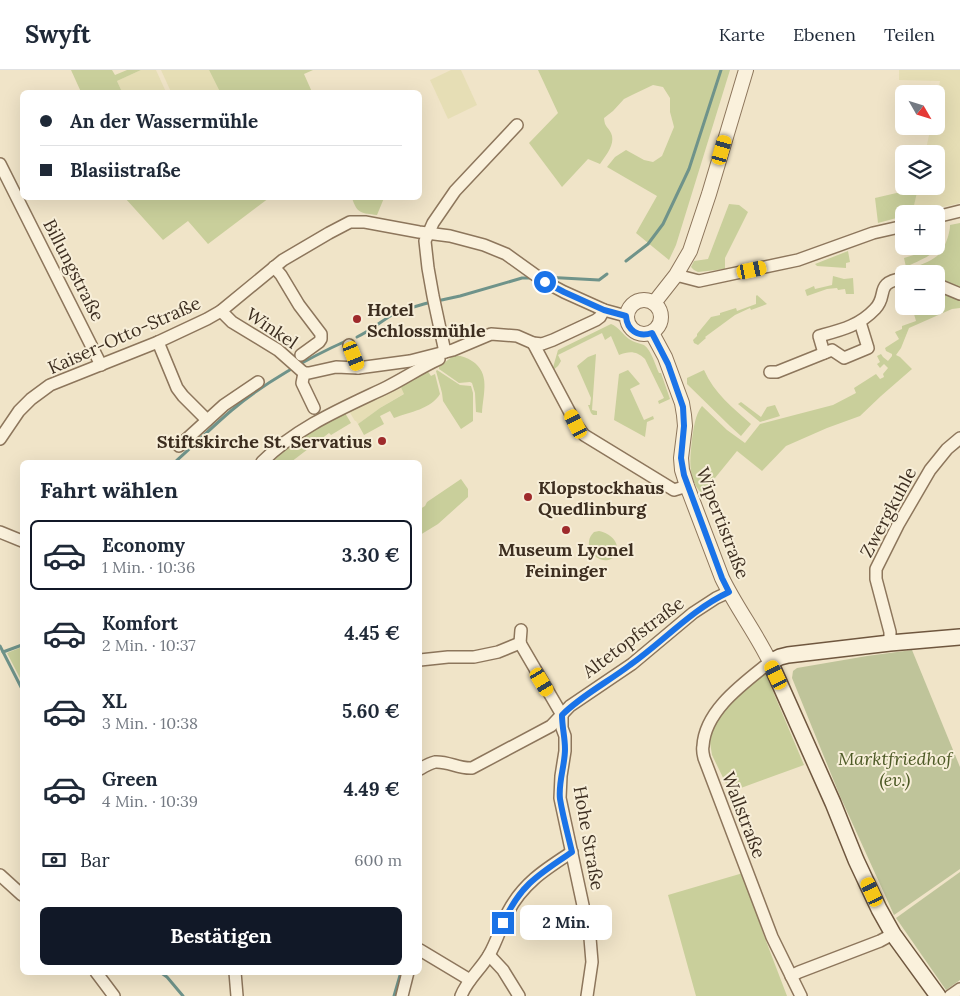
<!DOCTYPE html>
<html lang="de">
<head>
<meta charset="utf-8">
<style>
  :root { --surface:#fff; --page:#f2f2f3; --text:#1f2937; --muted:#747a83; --line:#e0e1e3; --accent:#111827 }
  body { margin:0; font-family:Lora,serif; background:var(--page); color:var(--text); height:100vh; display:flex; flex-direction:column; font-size:19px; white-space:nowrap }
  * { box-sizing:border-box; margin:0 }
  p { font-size:16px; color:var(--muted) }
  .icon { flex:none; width:28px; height:28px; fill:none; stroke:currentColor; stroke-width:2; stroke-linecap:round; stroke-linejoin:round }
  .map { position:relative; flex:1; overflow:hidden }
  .sheet { position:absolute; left:20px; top:390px; width:402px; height:515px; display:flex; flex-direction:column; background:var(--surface); border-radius:8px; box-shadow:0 5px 20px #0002 }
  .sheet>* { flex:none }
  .top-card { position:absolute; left:20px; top:20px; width:402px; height:110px; border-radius:8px; box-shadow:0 5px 20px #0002; display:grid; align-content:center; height:110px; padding:0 20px; background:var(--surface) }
  .needle { width:32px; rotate:129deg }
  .controls { position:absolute; left:895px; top:15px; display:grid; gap:10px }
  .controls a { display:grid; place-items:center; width:50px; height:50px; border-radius:8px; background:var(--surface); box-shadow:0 5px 20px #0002; font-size:25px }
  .end { position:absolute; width:22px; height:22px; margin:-11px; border:6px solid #1a73e8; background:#fff; box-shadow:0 0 0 2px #fff }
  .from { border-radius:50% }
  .bubble { position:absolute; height:35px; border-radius:8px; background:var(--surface); box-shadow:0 5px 20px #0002; font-size:16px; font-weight:700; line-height:35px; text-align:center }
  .car { position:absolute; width:15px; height:30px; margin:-15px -8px; border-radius:6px; box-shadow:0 0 4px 1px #0007; background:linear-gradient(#f5c518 24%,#345 0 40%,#f5c518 0 76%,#345 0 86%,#f5c518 0) }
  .top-card b { display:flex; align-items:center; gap:18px; height:48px; font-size:19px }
  .top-card b+b { border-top:1px solid var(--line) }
  .top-card i { width:12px; height:12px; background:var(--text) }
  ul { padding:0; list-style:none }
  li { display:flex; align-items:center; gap:15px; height:70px; margin:0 10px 8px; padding:0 10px; border:2px solid transparent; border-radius:8px }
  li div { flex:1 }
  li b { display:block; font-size:19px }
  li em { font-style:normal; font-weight:700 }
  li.current { border-color:var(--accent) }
  li>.icon { width:45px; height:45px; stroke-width:1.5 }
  h2 { padding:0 20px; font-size:22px; line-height:60px }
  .pay { display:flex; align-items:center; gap:12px; height:55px; padding:0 20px; font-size:19px }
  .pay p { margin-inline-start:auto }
  .button { display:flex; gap:10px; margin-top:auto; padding:10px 20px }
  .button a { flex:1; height:58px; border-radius:8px; background:var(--accent); color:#fff; font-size:20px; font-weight:700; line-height:58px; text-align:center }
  header { display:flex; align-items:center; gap:30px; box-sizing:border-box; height:70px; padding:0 25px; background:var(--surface); border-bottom:1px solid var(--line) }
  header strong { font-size:24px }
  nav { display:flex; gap:28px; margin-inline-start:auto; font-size:18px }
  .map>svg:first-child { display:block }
  .farmland { fill:#e6deb5 }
  .green { fill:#c9cf9b }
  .cemetery { fill:#bfc49a }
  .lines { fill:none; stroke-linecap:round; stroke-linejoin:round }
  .stream { stroke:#6f938a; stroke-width:3 }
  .minor-casing { stroke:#8d765c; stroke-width:14 }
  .tertiary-casing { stroke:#8d765c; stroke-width:16 }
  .secondary-casing { stroke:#6f573f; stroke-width:18 }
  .minor { stroke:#faf1dc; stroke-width:11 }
  .tertiary { stroke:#faf1dc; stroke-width:14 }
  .secondary { stroke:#faf1dc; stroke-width:15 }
  .route { stroke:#1a73e8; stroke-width:6 }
  .poi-dot { fill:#9e2a2b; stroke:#f7eed8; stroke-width:2 }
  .labels { text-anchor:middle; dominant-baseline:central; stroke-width:4; stroke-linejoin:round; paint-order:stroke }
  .street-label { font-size:18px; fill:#3d2e20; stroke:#f7eed8 }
  .poi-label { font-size:18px; font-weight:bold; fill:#3d2e20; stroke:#f7eed8; text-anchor:start }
  .park-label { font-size:18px; font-style:italic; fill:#4d5a26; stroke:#f7eed8 }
</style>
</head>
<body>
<header>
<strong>Swyft</strong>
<nav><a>Karte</a><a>Ebenen</a><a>Teilen</a></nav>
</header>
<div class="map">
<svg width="960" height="926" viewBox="0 0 960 926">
  <rect width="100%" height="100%" fill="#f0e4c8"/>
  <g class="farmland">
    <polygon points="141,0 156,0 166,22 122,22 117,11"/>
    <polygon points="161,0 209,0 220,22 171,22"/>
    <polygon points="451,0 461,0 477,35 448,49 430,10"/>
    <polygon points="899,0 960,0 960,133 912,144 918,116 936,116 936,84 925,84 931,56 936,56 936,29 940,11 899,10"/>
    <polygon points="400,315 405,323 380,338 358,354 356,351 355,351 349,341"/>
  </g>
  <g class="green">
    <polygon points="71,0 112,0 115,5 127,0 141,0 117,11 122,22 81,22"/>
    <polygon points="209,0 313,0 304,4 312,22 220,22"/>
    <path d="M538 0H730L676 175 669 190 653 177 636 163 657 126 607 97 615 87 626 80 644 90 653 92 662 86 674 57 673 53 670 42V28L663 17 653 15 632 25 624 29 613 41 604 48C605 58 607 55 611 63 616 74 606 85 600 94L588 89 562 117 529 73 558 43Z"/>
    <polygon points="918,118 912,144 904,144 904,146 878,153 875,128"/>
    <polygon points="125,128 269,128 208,174 188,151 163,170"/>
    <path d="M352 128H384L377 145C362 143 357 144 352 128Z"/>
    <polygon points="729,134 739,135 748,142 725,188 725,199 698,202 694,200 691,197 694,191 708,189"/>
    <path d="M960 153V219L940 212 943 206 938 203 912 201 911 199C919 195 930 192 937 186 944 181 950 164 950 155Z"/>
    <path d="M945 156C940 185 930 185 906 197L904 188 930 180V176H936V170L938 169 940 157Z"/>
    <polygon points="848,181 850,192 846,193 846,198 817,196 815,194"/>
    <polygon points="833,206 844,209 853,208 854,224 846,224 845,219 838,220 837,218 827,219 807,226 805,220 814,216 815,219 832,215"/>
    <path d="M936 217 960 228V238L952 239 909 258 901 278 896 285 900 287 912 299 881 326 860 346 827 358 786 376 762 401 737 381 702 424C687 409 690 389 692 369 694 357 695 345 702 336L727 360 745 373 760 354 833 335 856 323 854 318 876 304 880 309 884 307 883 304 888 298 884 294 880 298 877 294 880 292 877 286 881 284 883 287 888 291 892 286V284L886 281 885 278 899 269 895 262 902 259V256L916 251 912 237 906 239 905 236H936Z"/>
    <polygon points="757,225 767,234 751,240 750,238 735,245 705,267 706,268 698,275 694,273 693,270 697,266 697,264 711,247 720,245 720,243 736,238 737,241 756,234 756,226"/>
    <path d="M611 254C619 257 622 264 629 269 633 272 639 273 644 275 652 281 655 295 659 303H661L670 329 659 334 658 331 664 328 645 289C636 281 630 281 619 285L611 266 605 270 602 263 558 285 561 291 558 296 552 301 558 280Z"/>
    <polygon points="596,284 592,340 597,341 597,345 593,345 591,343 588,335 590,335 591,328 577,296 588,287"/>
    <path d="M453 286C460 285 466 287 472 291 491 303 483 324 482 343L476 342 475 323 472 313 470 312 459 313 439 299V297Z"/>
    <path d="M427 300 431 306 435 304 440 324C431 339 410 342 394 348L390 341 380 346 384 354 364 365 358 354 380 338 404 324 400 315Z"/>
    <polygon points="437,300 460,315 471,316 473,323 473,351 461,359 443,331 442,323 436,301"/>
    <polygon points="628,300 640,314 630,319 644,350 653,346 654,349 647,352 645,367 614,350 619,304"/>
    <path d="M704 300C714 323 733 338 751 354L741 366 730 356 687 314V308Z"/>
    <polygon points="741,332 761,347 767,337 775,335 780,346 760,352 738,334"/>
    <polygon points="345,343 351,353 331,365 329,363 291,392 271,392 303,366"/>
    <polygon points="461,409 468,419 468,427 438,454 420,465 420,439 425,436 427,432"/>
    <path d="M599 461C611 464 619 471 617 484 603 502 578 477 594 462Z"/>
    <polygon points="22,577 22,612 7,583"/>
    <polygon points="764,600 804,695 730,722 712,685 709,666 718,646 737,622"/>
    <polygon points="743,803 763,863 787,926 696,926 668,825"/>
  </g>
  <g class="cemetery">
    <polygon points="912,580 960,697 960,799 894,845 840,726 792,608 793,601 797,598 867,586"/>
    <polygon points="960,802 960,910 946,920 896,848"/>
  </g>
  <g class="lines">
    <g class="stream">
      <polyline points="626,191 648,174 663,154 689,99 721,0"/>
      <polyline points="544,207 599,210 607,204"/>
      <polyline points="437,231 460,226 522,208 533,208"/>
      <path d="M357 267C370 261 380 252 392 245 404 239 418 236 431 232"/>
      <path d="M175 392C194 375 212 357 232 340 264 313 308 288 346 271"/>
      <polyline points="0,576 22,619"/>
      <polyline points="3,582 22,575"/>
      <polyline points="160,902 167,907 183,926"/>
      <polyline points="394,926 401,902"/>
    </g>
    <g class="minor-casing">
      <g id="minor">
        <polyline points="0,94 101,295"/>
        <polyline points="936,147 960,141"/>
        <polyline points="274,197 281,205 299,235 321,264 321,269 319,272 301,285"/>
        <polyline points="676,205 699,211 798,190 873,163 904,156"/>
        <polyline points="936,214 960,224"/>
        <polyline points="221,241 232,252 278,280 304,303"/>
        <polyline points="158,272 177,318 183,326 207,350"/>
        <polyline points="533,273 576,354 584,365 674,420 687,416"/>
        <polyline points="349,275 358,298"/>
        <polyline points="445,282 433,226 428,198 425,171 433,153 455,121 517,55"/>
        <path d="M824 283 819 266C841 260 859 256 875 239 889 225 873 213 904 208"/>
        <polyline points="770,302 777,302 832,280 844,288 868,278 860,252"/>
        <polyline points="304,303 309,303 336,297 358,298 410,291 453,280 491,264 517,266 533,273 542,274 553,270 596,250 600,247 604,240"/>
        <polyline points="304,303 302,313 314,338"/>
        <polyline points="0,369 19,341 31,329 50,315 158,272 207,249 221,241 283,190 329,163 350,152 365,152 419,162 450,166 484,175 506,184 545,212 564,222 604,240 626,246"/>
        <polyline points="179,376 224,335 258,312"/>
        <path d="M262 392C297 357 343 338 387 317 405 308 421 297 439 289"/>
        <polyline points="0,462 22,471"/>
        <polyline points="520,573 562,645"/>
        <polyline points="520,573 521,560"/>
        <polyline points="890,573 890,562 876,509 876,499 898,455 930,400 947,379 960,368"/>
        <polyline points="420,590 448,587 474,587 498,582 520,573"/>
        <path d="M770 592C744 613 705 640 703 676 702 680 703 684 704 688L772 867 801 926"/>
        <polyline points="562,645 562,658 565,666 565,681 561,706 560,728 590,868 592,892 587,926"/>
        <path d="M420 699C425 696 430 693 435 692 448 691 459 699 472 698L551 656 570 636 632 594 693 543 716 528 729 522"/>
        <polyline points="0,805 22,825"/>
        <polyline points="420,880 470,910"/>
        <polyline points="489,885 503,900 519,926"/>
        <polyline points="96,902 114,926"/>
        <polyline points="235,902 237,926"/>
        <polyline points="791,906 799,902 880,871 893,864"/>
        <polyline points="402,926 408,902"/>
        <path d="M461 926C467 910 481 899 489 885 497 871 501 856 508 842 523 813 546 799 572 782"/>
        <polyline points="950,926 960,919"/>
      </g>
    </g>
    <g class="tertiary-casing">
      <g id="tertiary">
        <circle cx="644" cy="247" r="17"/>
        <polyline points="654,233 676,205 690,181 709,124 746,0"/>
        <path d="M652 263 665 287 682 333 684 345 685 356 681 388 682 400 687 416 722 508C736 537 756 563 770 592"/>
      </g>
    </g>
    <g class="secondary-casing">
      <polyline id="secondary" points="938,926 893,864 879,839 856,790 833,733 770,592 780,587 788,585 890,573 960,567"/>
    </g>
    <use href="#minor" class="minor"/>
    <use href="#tertiary" class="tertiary"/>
    <use href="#secondary" class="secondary"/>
  </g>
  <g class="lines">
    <path class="route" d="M503 853C520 815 539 804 572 782 568 765 563 747 560 729 558 712 565 696 565 679 565 667 562 657 562 645 582 625 608 612 630 595 664 571 691 540 729 522L722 508 684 405 681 388 684 356 683 337 668 294 652 263C638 268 627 260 626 246L604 240 564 222 545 212"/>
  </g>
  <g class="poi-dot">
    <circle cx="357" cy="249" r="5"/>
    <circle cx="382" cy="371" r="5"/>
    <circle cx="528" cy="427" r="5"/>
    <circle cx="566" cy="460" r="5"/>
  </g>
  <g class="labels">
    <g class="street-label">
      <text transform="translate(74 200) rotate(63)">Billungstraße</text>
      <text transform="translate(272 258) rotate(34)">Winkel</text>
      <text transform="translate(124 265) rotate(-24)">Kaiser-Otto-Straße</text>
      <text transform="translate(888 442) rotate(-62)">Zwergkuhle</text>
      <text transform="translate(723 453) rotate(69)">Wipertistraße</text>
      <text transform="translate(633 567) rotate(-37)">Altetopfstraße</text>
      <text transform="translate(744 745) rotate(69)">Wallstraße</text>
      <text transform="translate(589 768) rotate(80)">Hohe Straße</text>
    </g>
    <g class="poi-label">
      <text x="367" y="239">Hotel<tspan x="367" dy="21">Schlossmühle</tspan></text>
      <text x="372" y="371" text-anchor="end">Stiftskirche St. Servatius</text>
      <text x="538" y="417">Klopstockhaus<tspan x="538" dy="21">Quedlinburg</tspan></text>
      <text x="566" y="479" text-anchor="middle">Museum Lyonel<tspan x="566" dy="21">Feininger</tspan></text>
    </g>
    <g class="park-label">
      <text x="895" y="688">Marktfriedhof<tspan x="895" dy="21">(ev.)</tspan></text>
    </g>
  </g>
</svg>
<div class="controls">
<a><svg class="needle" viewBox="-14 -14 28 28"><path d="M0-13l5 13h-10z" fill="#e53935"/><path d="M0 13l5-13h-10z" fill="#747a83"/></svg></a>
<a><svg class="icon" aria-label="layers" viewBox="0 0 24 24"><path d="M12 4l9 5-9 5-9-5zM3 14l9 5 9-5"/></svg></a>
<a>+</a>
<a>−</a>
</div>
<i class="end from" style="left:545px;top:212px"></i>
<i class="end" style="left:503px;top:853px"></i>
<div class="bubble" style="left:520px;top:835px;width:92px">2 Min.</div>
<i class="car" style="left:722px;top:80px;rotate:16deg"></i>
<i class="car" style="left:752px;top:200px;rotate:78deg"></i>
<i class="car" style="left:354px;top:286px;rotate:158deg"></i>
<i class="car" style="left:576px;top:354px;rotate:333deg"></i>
<i class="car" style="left:776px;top:605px;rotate:334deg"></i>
<i class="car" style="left:542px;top:612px;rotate:149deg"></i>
<i class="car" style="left:872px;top:822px;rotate:335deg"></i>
<div class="top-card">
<b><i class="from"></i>An der Wassermühle</b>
<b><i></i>Blasiistraße</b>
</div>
<section class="sheet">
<h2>Fahrt wählen</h2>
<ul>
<li class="current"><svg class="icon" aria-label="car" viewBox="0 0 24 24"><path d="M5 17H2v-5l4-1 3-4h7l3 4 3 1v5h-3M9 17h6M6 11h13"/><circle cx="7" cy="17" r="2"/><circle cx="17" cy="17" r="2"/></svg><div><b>Economy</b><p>1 Min. · 10:36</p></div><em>3.30 €</em></li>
<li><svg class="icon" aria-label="car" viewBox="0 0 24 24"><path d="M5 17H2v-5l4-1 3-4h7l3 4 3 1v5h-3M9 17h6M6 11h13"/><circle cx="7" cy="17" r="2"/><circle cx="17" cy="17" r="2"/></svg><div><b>Komfort</b><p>2 Min. · 10:37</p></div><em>4.45 €</em></li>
<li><svg class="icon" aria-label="car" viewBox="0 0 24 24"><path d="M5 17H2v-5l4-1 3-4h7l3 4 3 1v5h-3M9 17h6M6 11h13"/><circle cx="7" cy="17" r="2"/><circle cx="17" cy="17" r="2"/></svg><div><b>XL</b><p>3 Min. · 10:38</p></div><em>5.60 €</em></li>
<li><svg class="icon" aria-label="car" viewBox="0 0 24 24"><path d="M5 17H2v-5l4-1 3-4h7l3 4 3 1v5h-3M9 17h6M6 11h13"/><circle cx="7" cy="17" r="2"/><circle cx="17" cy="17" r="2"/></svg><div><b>Green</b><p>4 Min. · 10:39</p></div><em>4.49 €</em></li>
</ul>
<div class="pay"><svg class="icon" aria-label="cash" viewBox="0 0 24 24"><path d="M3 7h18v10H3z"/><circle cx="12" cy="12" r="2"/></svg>Bar<p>600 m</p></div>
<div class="button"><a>Bestätigen</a></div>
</section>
</div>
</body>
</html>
